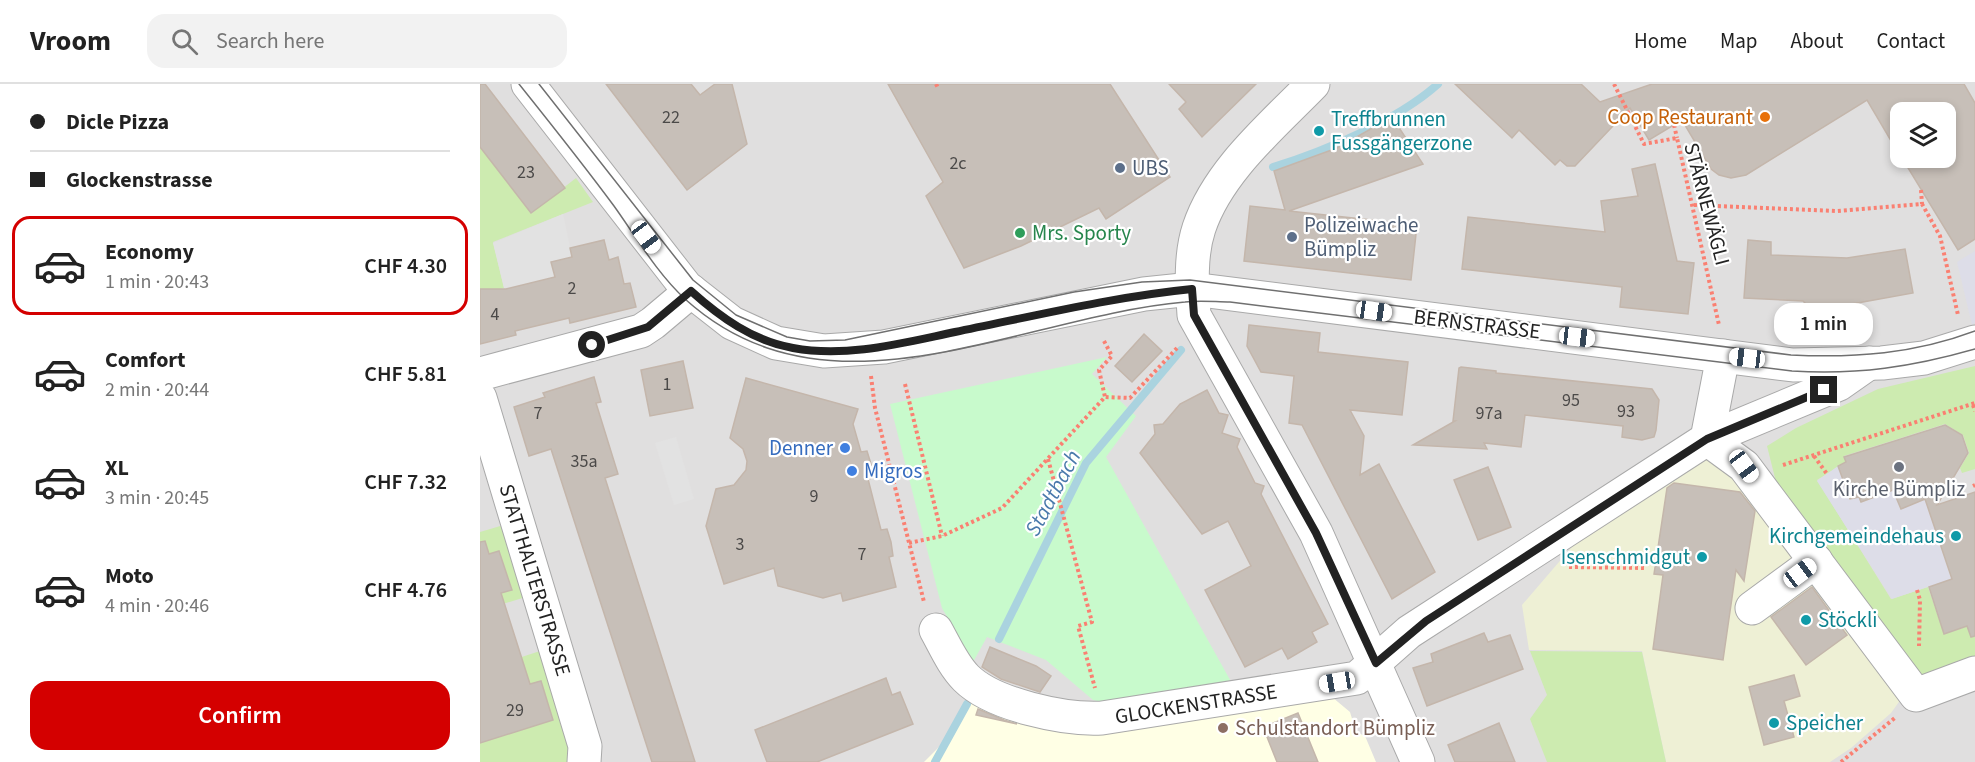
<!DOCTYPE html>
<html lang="en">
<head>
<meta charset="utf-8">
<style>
  :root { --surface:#fff; --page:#f2f2f2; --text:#222; --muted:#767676; --line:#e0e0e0; --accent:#d40000 }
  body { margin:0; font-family:"Source Sans 3",sans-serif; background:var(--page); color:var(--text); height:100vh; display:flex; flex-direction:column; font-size:22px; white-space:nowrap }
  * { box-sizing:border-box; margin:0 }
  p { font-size:20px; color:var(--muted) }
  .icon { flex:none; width:33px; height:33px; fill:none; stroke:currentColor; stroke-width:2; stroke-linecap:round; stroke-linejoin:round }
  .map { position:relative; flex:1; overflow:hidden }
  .sheet { display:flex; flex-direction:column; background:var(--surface); width:480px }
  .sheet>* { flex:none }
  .banner { display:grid; align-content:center; height:132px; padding:0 30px; background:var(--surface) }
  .buttons { position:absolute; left:1410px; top:18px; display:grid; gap:12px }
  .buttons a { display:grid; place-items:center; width:66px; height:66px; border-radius:12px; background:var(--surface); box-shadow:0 3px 9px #0003; font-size:30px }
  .end { position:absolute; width:27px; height:27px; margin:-14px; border:8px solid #222; background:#fff; box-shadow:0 0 0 3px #fff }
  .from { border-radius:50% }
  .bubble { position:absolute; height:42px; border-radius:18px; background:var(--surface); box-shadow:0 3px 9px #0003; font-size:20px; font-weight:600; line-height:42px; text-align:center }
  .car { position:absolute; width:18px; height:36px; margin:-18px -9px; border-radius:8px; box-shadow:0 0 4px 2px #0007; background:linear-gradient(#fff 24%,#345 0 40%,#fff 0 76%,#345 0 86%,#fff 0) }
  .banner b { display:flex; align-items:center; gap:21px; height:57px; font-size:22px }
  .banner b+b { border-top:2px solid var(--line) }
  .banner i { width:15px; height:15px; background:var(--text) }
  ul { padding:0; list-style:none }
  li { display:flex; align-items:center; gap:18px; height:99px; margin:0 12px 9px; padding:0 18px; border:3px solid transparent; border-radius:18px }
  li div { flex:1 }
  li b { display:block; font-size:22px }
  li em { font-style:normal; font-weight:600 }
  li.current { border-color:var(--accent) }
  li>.icon { width:54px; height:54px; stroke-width:1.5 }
  .button { display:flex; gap:12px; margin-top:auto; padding:12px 30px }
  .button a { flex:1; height:69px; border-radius:18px; background:var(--accent); color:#fff; font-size:24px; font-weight:600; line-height:69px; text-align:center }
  header { display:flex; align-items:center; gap:36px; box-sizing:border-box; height:84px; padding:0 30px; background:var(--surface); border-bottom:2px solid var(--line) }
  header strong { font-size:28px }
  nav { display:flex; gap:33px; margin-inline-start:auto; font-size:21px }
  .search { width:420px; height:54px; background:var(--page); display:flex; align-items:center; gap:15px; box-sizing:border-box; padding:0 21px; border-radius:18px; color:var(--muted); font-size:22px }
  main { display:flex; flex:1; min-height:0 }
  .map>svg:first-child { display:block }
  .residential { fill:#e0dfdf; fill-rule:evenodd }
  .education { fill:#ffffe5 }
  .farmland { fill:#eef0d5 }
  .grass { fill:#cdebb0 }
  .park { fill:#c8facc }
  .parking { fill:#e2e2e2 }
  .plaza { fill:#dddde8 }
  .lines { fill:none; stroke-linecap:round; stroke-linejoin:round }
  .stream { stroke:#aad3df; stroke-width:8 }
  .building { fill:#c7bfb8; stroke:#c4b6ab; stroke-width:1.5 }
  .minor-casing { stroke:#a9a9a9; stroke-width:35 }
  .path { stroke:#fa8072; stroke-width:4; stroke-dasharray:3 3; stroke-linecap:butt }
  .minor { stroke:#fff; stroke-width:33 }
  .tram { stroke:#707070; stroke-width:1.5 }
  .route { stroke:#222; stroke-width:8 }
  .food-dot { fill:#e8710a; stroke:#fff; stroke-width:2 }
  .culture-dot { fill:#0f9aa8; stroke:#fff; stroke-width:2 }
  .service-dot { fill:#5c6f8a; stroke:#fff; stroke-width:2 }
  .leisure-dot { fill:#2e9e5b; stroke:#fff; stroke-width:2 }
  .shop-dot { fill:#3f7fe0; stroke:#fff; stroke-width:2 }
  .worship-dot { fill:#6b7280; stroke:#fff; stroke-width:2 }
  .education-dot { fill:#8d6e63; stroke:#fff; stroke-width:2 }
  .labels { text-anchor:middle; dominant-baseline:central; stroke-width:4.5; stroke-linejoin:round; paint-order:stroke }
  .number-label { font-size:18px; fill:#4b4948 }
  .food-label { font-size:21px; fill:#c56008; stroke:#fff; text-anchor:end }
  .culture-label { font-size:21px; fill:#0d838f; stroke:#fff; text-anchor:start }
  .service-label { font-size:21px; fill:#4e5e75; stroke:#fff; text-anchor:start }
  .street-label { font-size:21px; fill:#222; stroke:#fff }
  .leisure-label { font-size:21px; fill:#27864d; stroke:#fff; text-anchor:start }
  .shop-label { font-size:21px; fill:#366cbe; stroke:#fff; text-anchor:end }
  .worship-label { font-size:21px; fill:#5b616d; stroke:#fff }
  .education-label { font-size:21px; fill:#785e54; stroke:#fff; text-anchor:start }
  .water-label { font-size:22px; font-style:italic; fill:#4a7aab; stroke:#fff }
</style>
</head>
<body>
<header>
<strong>Vroom</strong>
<div class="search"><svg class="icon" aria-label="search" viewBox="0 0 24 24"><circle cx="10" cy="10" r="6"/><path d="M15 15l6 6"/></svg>Search here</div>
<nav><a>Home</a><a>Map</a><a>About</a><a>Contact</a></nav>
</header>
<main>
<section class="sheet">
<div class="banner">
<b><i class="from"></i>Dicle Pizza</b>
<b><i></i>Glockenstrasse</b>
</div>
<ul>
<li class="current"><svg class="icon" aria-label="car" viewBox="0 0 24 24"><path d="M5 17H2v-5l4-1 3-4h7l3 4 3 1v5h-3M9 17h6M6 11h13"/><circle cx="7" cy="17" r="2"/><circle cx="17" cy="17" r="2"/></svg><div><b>Economy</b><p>1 min · 20:43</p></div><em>CHF 4.30</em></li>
<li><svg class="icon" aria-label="car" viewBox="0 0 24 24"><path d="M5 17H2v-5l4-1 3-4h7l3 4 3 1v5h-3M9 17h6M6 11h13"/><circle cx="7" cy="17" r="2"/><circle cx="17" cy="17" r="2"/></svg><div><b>Comfort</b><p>2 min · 20:44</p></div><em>CHF 5.81</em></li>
<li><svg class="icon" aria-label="car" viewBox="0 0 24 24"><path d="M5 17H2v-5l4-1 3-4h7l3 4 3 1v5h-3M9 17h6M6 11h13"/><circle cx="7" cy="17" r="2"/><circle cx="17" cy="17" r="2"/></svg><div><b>XL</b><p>3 min · 20:45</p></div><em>CHF 7.32</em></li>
<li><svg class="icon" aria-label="car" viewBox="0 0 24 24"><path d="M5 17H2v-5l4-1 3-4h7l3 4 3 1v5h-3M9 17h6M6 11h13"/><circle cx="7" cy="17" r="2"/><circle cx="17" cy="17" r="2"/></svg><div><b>Moto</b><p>4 min · 20:46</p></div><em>CHF 4.76</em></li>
</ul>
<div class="button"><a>Confirm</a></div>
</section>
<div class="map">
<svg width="1495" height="678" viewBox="0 0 1495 678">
  <rect width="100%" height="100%" fill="#f2efe9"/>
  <path class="residential" d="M0 0H1495V678H0ZM1420 28H1466V74H1420Z"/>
  <polygon class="education" points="852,613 870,628 876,648 885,652 896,678 444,678 466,656 494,616 571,642"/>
  <polygon class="farmland" points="1231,369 1257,385 1421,615 1411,629 1371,664 1350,678 1186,678 1162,567 1049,566 1042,521 1097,457"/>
  <g class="grass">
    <polygon points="0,62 51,129 96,94 113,118 13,158 24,204 4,209 3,205 0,205"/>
    <polygon points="1495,282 1495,385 1482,389 1480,384 1489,369 1483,351 1465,340 1364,372 1366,378 1337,396 1411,515 1448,503 1464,550 1495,540 1495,578 1437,600 1296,398 1287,362 1316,344 1398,305"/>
    <polygon points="27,440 49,512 3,526 20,580 66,565 95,653 91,678 0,678 0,659 73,635 61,597 0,616 0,516 32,505 19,467 0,473 0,448"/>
    <polygon points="1050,567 1162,568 1186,678 1067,678 1050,635 1067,611"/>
  </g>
  <polygon class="park" points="627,273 612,290 656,332 626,373 754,603 631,620 613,616 566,576 507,553 493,578 462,524 410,320"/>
  <g class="parking">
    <polygon points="83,130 92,173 76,194 24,204 13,159"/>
    <polygon points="196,353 214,415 194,421 175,359"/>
  </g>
  <g class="plaza">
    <polygon points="1495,167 1495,239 1492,241 1477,178"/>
    <polygon points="1358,382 1370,416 1378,413 1381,419 1413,406 1420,425 1445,416 1471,495 1412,515 1337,397"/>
  </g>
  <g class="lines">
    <g class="stream">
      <path d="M793 83C845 67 918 36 958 0"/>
      <polyline points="519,555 606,379 701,266"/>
      <polyline points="455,678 487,620"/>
    </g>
  </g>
  <g class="building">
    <polygon points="0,0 5,0 85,104 51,129 0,63"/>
    <polygon points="126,0 211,0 220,11 235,0 252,0 267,60 207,106"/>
    <polygon points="408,0 630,0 690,93 626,135 619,124 541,162 484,184 446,112 463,98"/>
    <polygon points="689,0 776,0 722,53 699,25 706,18"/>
    <polygon points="975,0 1101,0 1120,18 1172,0 1484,0 1495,19 1495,155 1478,166 1422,74 1466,74 1466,28 1420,28 1420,72 1387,16 1266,91 1251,94 1239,91 1231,85 1202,36 1169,56 1150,24 1095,82 1087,82 1080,76 1075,81 1039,46 1032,54"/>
    <polygon points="912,33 943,80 809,127 937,141 931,196 764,177 770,122 805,126 794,87 857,64"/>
    <polygon points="1175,80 1197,177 1214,179 1208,230 1140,223 1142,203 982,185 988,133 1125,148 1121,117 1158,112 1152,85"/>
    <polygon points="124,156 129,176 138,173 144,200 150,199 156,223 90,239 89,234 35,247 36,251 0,260 0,205 26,205 75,193 71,178 92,173 90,164"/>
    <polygon points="1268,156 1291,158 1291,171 1367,174 1425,165 1433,209 1372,220 1369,224 1328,222 1323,217 1264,214"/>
    <polygon points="769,241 840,249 838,268 928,278 922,331 870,326 884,352 880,391 899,380 955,488 912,515 822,341 809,339 814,292 781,288 767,262"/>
    <polygon points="664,250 682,267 652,298 635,282"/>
    <polygon points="203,277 213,324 170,332 161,286"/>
    <polygon points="981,283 1016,287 1016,289 1172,305 1179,316 1176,346 1174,353 1162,356 1142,353 1143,342 1045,331 1041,363 1004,359 1007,365 933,361 975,337 973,337 979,284"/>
    <polygon points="114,293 121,318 116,319 138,390 125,394 215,678 172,678 71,365 49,372 34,323 65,313 63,309"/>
    <polygon points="266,294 378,325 373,340 381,368 387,367 391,380 393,394 388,395 401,446 407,445 411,458 413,472 409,473 416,503 363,517 361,509 343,514 298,502 294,484 244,500 226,442 236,405 254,401 266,386 267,377 263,365 250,354"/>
    <polygon points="727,306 739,329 748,331 742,349 760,355 757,363 775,399 784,402 781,410 848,540 832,548 837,558 808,575 802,564 765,583 725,506 771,482 748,437 722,450 660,369 675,350 674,341 683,340 700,320"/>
    <polygon points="1465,341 1482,351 1488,369 1457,421 1495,408 1495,552 1491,553 1487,542 1464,550 1449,503 1472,495 1445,415 1421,425 1413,406 1381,418 1379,413 1370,415 1358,382 1366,378 1364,373"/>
    <polygon points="1008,383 1031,443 998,456 974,396"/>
    <polygon points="1194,399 1260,408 1275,427 1264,497 1256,486 1243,576 1173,565 1183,491 1174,490 1187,404"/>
    <polygon points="5,457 9,470 19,467 32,506 21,509 50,600 61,597 73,636 0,659 0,458"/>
    <polygon points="1332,503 1367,551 1326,581 1291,533"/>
    <polygon points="1004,549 1008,558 1030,551 1043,585 947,622 933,584 953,578 951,570"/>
    <polygon points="510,563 556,582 571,592 560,608 521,595 502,583"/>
    <polygon points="1314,591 1320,612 1304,617 1314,653 1284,661 1269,603"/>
    <polygon points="406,594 412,611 420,608 433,640 337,678 287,678 275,646"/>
    <polygon points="498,625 524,636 537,640 496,631"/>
    <polygon points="818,629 838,678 797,678 783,643"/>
    <polygon points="1019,639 1035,678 975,678 968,661"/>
  </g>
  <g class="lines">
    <g class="minor-casing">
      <g id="minor">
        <polyline points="48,0 206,203 252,239 296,259 344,267 404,263 664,210 712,205 1313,281 1402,279 1444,274 1495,258"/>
        <path d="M833 0C792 42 738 87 719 144 710 171 712 202 714 231L836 449 938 678"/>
        <polyline points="0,290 161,247 173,239 211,207"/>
        <polyline points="0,314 105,662 104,678"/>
        <polyline points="1227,355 1264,382 1436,611 1495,589"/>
        <polyline points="1227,355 1243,272"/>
        <polyline points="1272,524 1336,477"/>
        <path d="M456 546C465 562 473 581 486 594 513 621 585 636 622 634L877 594 929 548 1227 355 1359 300 1389 279"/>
      </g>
    </g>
    <g class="path">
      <polyline points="456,0 458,4"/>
      <polyline points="1134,0 1164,60 1197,54 1239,241"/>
      <polyline points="1194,41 1197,54"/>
      <polyline points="1441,106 1442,120"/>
      <polyline points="1214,121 1357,127 1442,120 1460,152 1478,231"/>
      <polyline points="624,257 632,272 619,286 625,313"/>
      <polyline points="391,292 395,324 444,518"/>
      <polyline points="425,300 462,452"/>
      <polyline points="1493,321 1495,327"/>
      <polyline points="1334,372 1347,390"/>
      <polyline points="568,375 612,538 598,542 615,604"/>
      <polyline points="1303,381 1495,319"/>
      <polyline points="1493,402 1495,401"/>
      <polyline points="429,459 462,452 522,424 625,313 650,314 698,263"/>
      <polyline points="1089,483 1165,484"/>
      <polyline points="1437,506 1440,516 1439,562"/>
      <polyline points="1361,678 1416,633"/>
    </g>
    <use href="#minor" class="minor"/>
    <g class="tram">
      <path d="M39 0C71 40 103 80 134 122 157 154 176 188 205 215 350 346 540 232 705 218 720 216 736 218 750 218L1312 287C1378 291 1432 283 1495 265"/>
      <path d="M59 0 213 196 256 231 307 253 330 257 365 256 594 208 662 198 710 196 1311 271C1375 274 1434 270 1495 247"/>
    </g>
  </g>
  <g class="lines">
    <path class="route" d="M112 261 168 243 211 207C240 233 273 257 313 264 367 274 422 259 475 248 554 232 632 213 712 205L714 231 836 449 896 579 946 537 1227 355 1344 306"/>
  </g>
  <circle class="food-dot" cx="1285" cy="33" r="6"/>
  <g class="culture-dot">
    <circle cx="839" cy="47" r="6"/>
    <circle cx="1476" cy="452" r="6"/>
    <circle cx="1222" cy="473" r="6"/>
    <circle cx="1326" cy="536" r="6"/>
    <circle cx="1294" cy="639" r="6"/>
  </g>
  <g class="service-dot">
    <circle cx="640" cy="84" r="6"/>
    <circle cx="812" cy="153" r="6"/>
  </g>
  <circle class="leisure-dot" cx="540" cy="149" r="6"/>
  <g class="shop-dot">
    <circle cx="365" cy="364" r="6"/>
    <circle cx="372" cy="387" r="6"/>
  </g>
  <circle class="worship-dot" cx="1419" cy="383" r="6"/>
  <circle class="education-dot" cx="743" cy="644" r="6"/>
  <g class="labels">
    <g class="number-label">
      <text x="191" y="33">22</text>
      <text x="478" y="79">2c</text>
      <text x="46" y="88">23</text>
      <text x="92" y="204">2</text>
      <text x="15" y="230">4</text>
      <text x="187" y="300">1</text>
      <text x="1091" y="316">95</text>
      <text x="1146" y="327">93</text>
      <text x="58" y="329">7</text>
      <text x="1009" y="329">97a</text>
      <text x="104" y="377">35a</text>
      <text x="334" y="412">9</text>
      <text x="260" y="460">3</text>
      <text x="382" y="470">7</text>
      <text x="35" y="626">29</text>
    </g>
    <g class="food-label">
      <text x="1273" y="33">Coop Restaurant</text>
    </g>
    <g class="culture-label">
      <text x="851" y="35">Treffbrunnen<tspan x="851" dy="24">Fussgängerzone</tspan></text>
      <text x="1464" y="452" text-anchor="end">Kirchgemeindehaus</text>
      <text x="1210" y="473" text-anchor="end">Isenschmidgut</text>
      <text x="1338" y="536">Stöckli</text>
      <text x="1306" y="639">Speicher</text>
    </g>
    <g class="service-label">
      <text x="652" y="84">UBS</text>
      <text x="824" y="141">Polizeiwache<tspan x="824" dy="24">Bümpliz</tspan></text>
    </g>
    <g class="street-label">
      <text transform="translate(1227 120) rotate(75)">STÄRNEWÄGLI</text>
      <text transform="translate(997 240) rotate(7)">BERNSTRASSE</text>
      <text transform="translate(55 496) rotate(73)">STATTHALTERSTRASSE</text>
      <text transform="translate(716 620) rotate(-9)">GLOCKENSTRASSE</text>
    </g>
    <g class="leisure-label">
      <text x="552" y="149">Mrs. Sporty</text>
    </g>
    <g class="shop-label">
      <text x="353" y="364">Denner</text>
      <text x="384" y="387" text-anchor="start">Migros</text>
    </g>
    <g class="worship-label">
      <text x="1419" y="405">Kirche Bümpliz</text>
    </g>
    <g class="education-label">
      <text x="755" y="644">Schulstandort Bümpliz</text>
    </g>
    <g class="water-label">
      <text transform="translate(573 409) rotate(-62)">Stadtbach</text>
    </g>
  </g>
</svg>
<div class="buttons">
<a><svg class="icon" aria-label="layers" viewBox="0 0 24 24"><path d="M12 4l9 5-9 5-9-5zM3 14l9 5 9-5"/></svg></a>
</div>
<i class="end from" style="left:112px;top:261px"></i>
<i class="end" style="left:1344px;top:306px"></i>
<div class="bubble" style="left:1294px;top:219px;width:99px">1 min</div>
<i class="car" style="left:166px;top:153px;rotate:143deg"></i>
<i class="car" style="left:894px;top:227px;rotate:98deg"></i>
<i class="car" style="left:1097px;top:253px;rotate:97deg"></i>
<i class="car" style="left:1267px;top:274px;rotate:277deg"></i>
<i class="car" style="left:1264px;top:382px;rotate:143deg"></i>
<i class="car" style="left:1320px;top:489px;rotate:53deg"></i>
<i class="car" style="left:857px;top:598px;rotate:261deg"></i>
</div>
</main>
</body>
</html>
